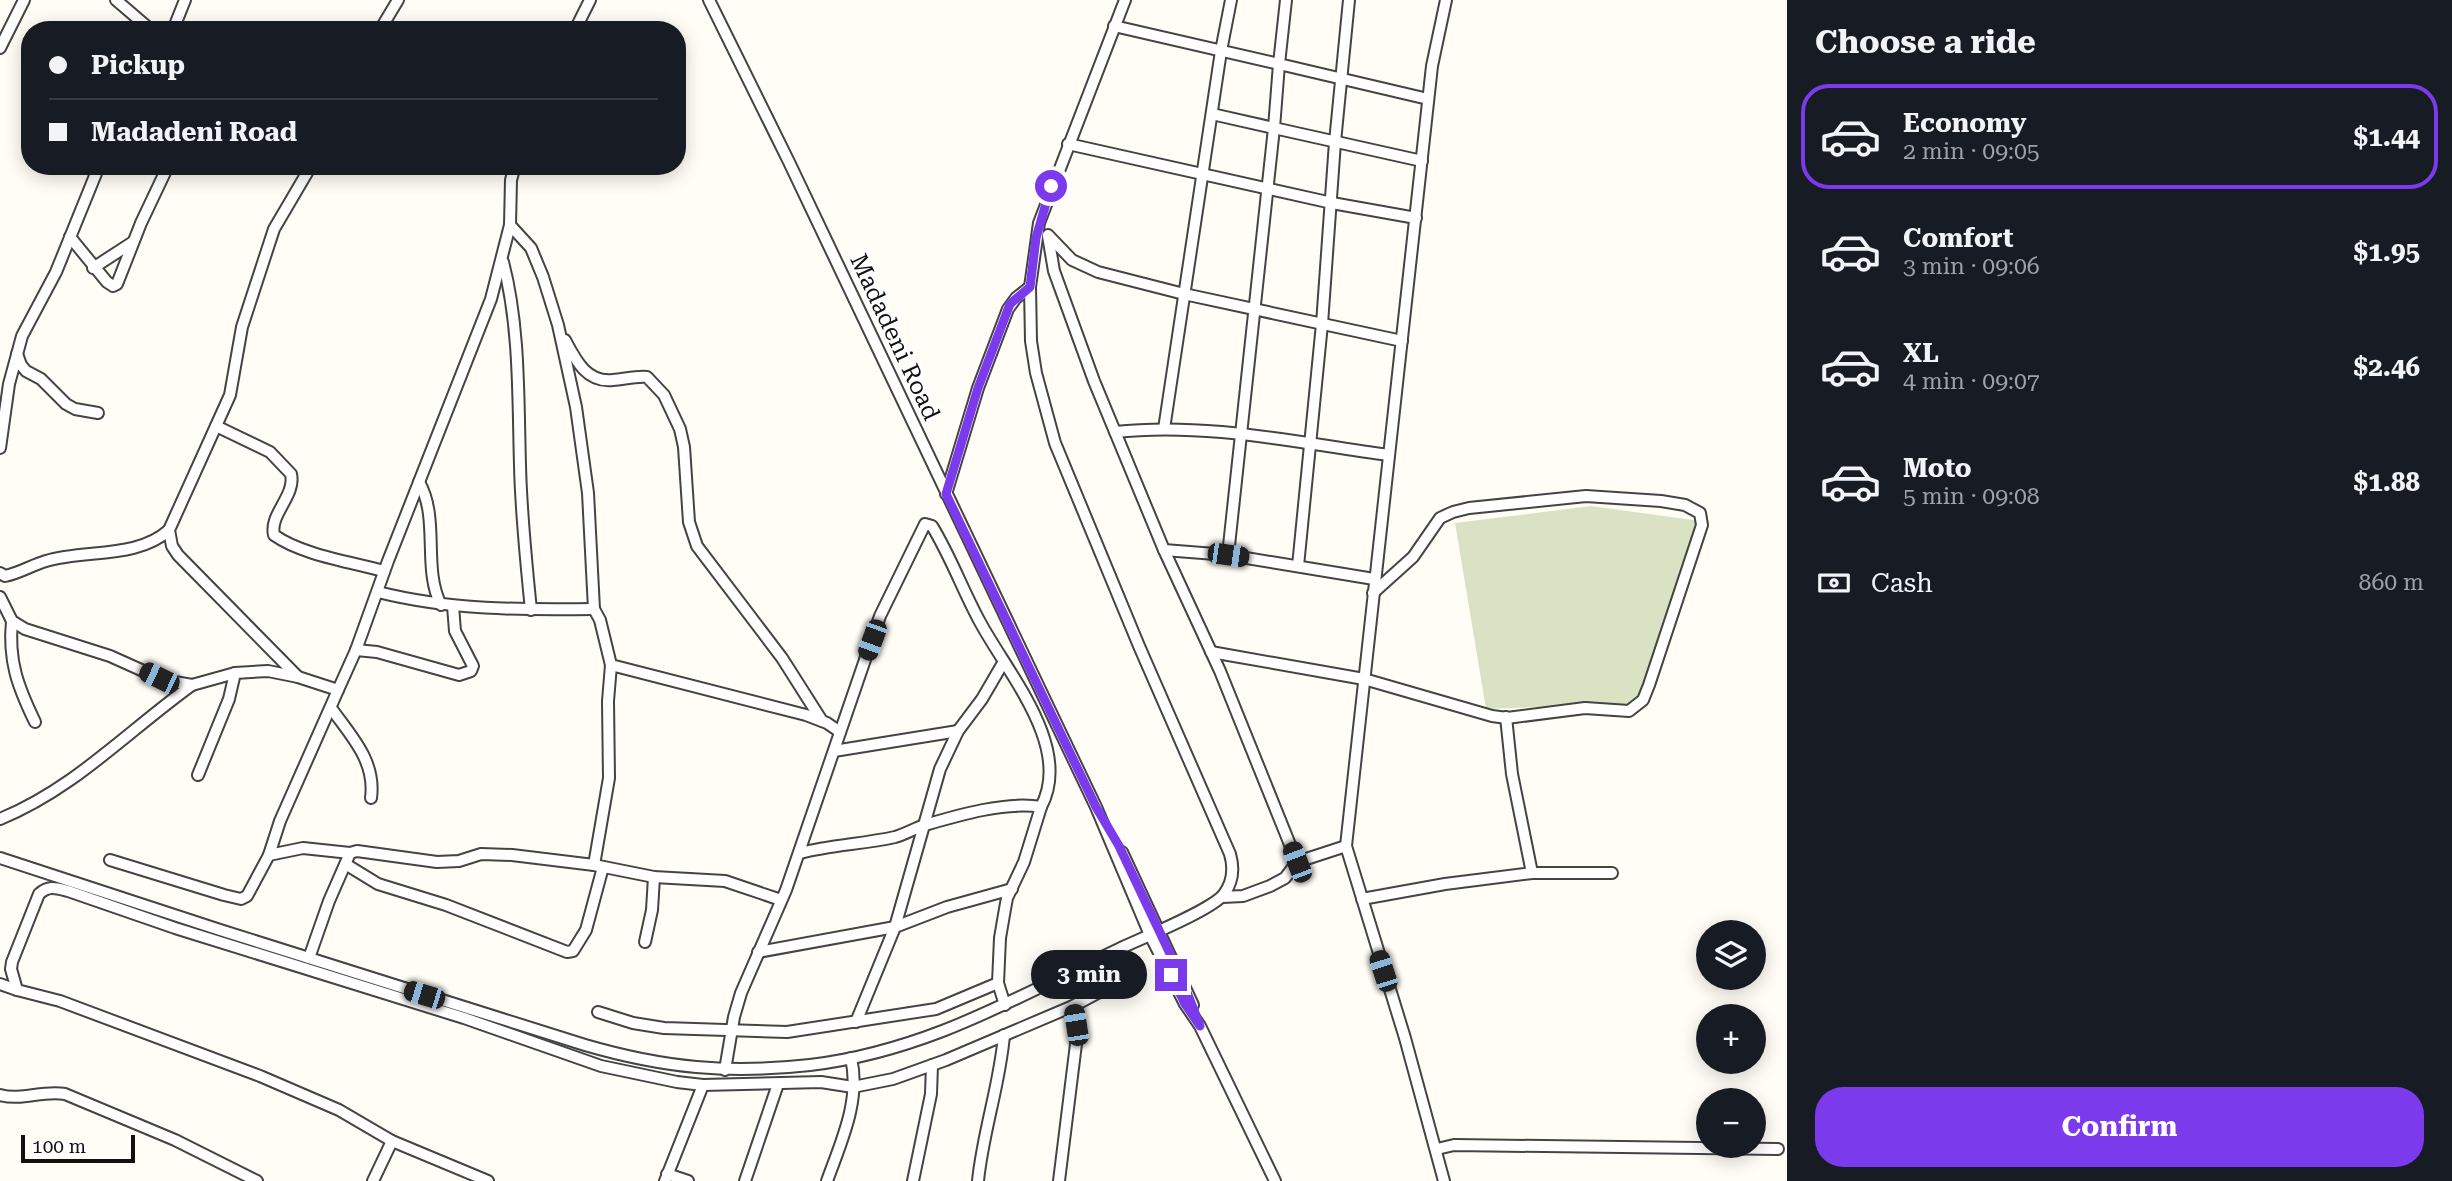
<!DOCTYPE html>
<html lang="en">
<head>
<meta charset="utf-8">
<style>
  :root { --surface:#171b24; --page:#20242c; --text:#f1f3f6; --muted:#9ea1a6; --line:#363941; --accent:#7c3aed }
  body { margin:0; font-family:"Roboto Serif",serif; background:var(--page); color:var(--text); height:100vh; display:flex; flex-direction:column; font-size:26px; white-space:nowrap }
  * { box-sizing:border-box; margin:0 }
  p { font-size:23px; color:var(--muted) }
  .icon { flex:none; width:38px; height:38px; fill:none; stroke:currentColor; stroke-width:2; stroke-linecap:round; stroke-linejoin:round }
  .map { position:relative; flex:1; overflow:hidden }
  .side { display:flex; flex-direction:column; background:var(--surface); width:665px }
  .side>* { flex:none }
  .top-card { position:absolute; left:21px; top:21px; width:665px; height:154px; border-radius:28px; box-shadow:0 4px 18px #0003; display:grid; align-content:center; height:154px; padding:0 28px; background:var(--surface) }
  .tools { position:absolute; left:1696px; top:920px; display:grid; gap:14px }
  .tools a { display:grid; place-items:center; width:70px; height:70px; border-radius:50%; background:var(--surface); box-shadow:0 4px 18px #0003; font-size:35px }
  .scale { position:absolute; left:21px; bottom:18px; width:114px; box-sizing:border-box; padding-left:7px; border:4px solid #111; border-top:0; font-size:19px; line-height:24px; white-space:nowrap; color:#111; -webkit-text-stroke:5px #fff; paint-order:stroke }
  .end { position:absolute; width:32px; height:32px; margin:-16px; border:9px solid #7c3aed; background:#fff; box-shadow:0 0 0 4px #fff }
  .from { border-radius:50% }
  .bubble { position:absolute; height:49px; border-radius:24px; background:var(--surface); box-shadow:0 4px 18px #0003; font-size:23px; font-weight:700; line-height:49px; text-align:center }
  .car { position:absolute; width:21px; height:42px; margin:-21px -10px; border-radius:9px; box-shadow:0 0 5px 2px #0007; background:linear-gradient(#222 24%,#8ab4d8 0 40%,#222 0 76%,#8ab4d8 0 86%,#222 0) }
  .top-card b { display:flex; align-items:center; gap:24px; height:66px; font-size:26px }
  .top-card b+b { border-top:2px solid var(--line) }
  .top-card i { width:18px; height:18px; background:var(--text) }
  ul { padding:0; list-style:none }
  li { display:flex; align-items:center; gap:21px; height:105px; margin:0 14px 10px; padding:0 14px; border:4px solid transparent; border-radius:28px }
  li div { flex:1 }
  li b { display:block; font-size:26px }
  li em { font-style:normal; font-weight:700 }
  li.selected { border-color:var(--accent) }
  li>.icon { width:63px; height:63px; stroke-width:1.5 }
  h2 { padding:0 28px; font-size:32px; line-height:84px }
  .pay { display:flex; align-items:center; gap:18px; height:77px; padding:0 28px; font-size:26px }
  .pay p { margin-inline-start:auto }
  .action { display:flex; gap:14px; margin-top:auto; padding:14px 28px }
  .action a { flex:1; height:80px; border-radius:28px; background:var(--accent); color:#fff; font-size:28px; font-weight:700; line-height:80px; text-align:center }
  main { display:flex; flex:1; min-height:0 }
  .map>svg:first-child { display:block }
  .cemetery { fill:#d9e3c4 }
  .lines { fill:none; stroke-linecap:round; stroke-linejoin:round }
  .minor-casing { stroke:#444; stroke-width:14 }
  .minor { stroke:#fff; stroke-width:10 }
  .route { stroke:#7c3aed; stroke-width:9 }
  .labels { text-anchor:middle; dominant-baseline:central; stroke-width:7; stroke-linejoin:round; paint-order:stroke }
  .street-label { font-size:24px; fill:#111; stroke:#fff }
</style>
</head>
<body>
<main>
<div class="map">
<svg width="1787" height="1181" viewBox="0 0 1787 1181">
  <rect width="100%" height="100%" fill="#fffdf5"/>
  <polygon class="cemetery" points="1591,506 1700,521 1639,699 1628,706 1586,705 1486,709 1455,523"/>
  <g class="lines">
    <g class="minor-casing">
      <g id="minor">
        <polyline points="116,0 151,30"/>
        <polyline points="709,0 789,162 1096,807 1150,935 1185,1004 1200,1026 1275,1181"/>
        <polyline points="1286,0 1279,64 1428,99"/>
        <polyline points="1114,26 1279,64 1274,128 1422,161"/>
        <polyline points="173,30 185,0"/>
        <polyline points="380,30 398,0"/>
        <polyline points="575,30 590,0"/>
        <polyline points="0,48 24,0"/>
        <polyline points="1212,114 1274,128 1228,555"/>
        <polyline points="1068,144 1332,203 1416,218"/>
        <polyline points="510,225 531,248 543,277 558,325 576,407 588,493 594,609 600,620 611,665 806,715 827,723 840,732"/>
        <polyline points="1048,235 1072,260 1098,272 1184,294 1402,341"/>
        <polyline points="1048,236 1054,271 1094,381 1164,550 1220,671 1297,862"/>
        <polyline points="70,237 107,282 113,286 117,284 141,223 168,166"/>
        <path d="M503 262C520 327 518 398 520 465 521 513 526 561 531 610"/>
        <polyline points="93,268 133,242"/>
        <path d="M565 340C576 361 587 383 613 380 625 379 636 376 647 377L664 395 680 429 684 447 689 522 697 546 782 658 822 721"/>
        <polyline points="17,354 21,365 26,371 41,379 66,404 75,409 98,413"/>
        <path d="M216 426 270 452 291 474C296 496 269 514 274 535 302 555 351 562 384 571"/>
        <polyline points="1164,429 1221,51 1231,0"/>
        <path d="M1115 432C1207 422 1298 443 1389 455"/>
        <polyline points="0,448 9,384 22,336 56,272 99,166"/>
        <path d="M419 482C440 519 422 568 441 605"/>
        <polyline points="946,494 978,388 1008,309 1016,298 1030,287"/>
        <polyline points="1164,550 1228,555 1374,579"/>
        <polyline points="1298,566 1322,324 1335,142 1349,0"/>
        <path d="M0 573 5 576C20 573 32 565 46 561 86 549 137 559 169 530"/>
        <path d="M378 592C449 610 521 610 594 609"/>
        <polyline points="0,597 12,621 25,629 110,656 159,678 175,682 192,685 235,673 268,671 298,677 338,690 280,821 269,855 247,896 241,899 224,895 110,860"/>
        <path d="M12 621C8 661 18 687 35 722"/>
        <polyline points="356,650 377,652 459,675 471,671 473,666 455,631 453,606"/>
        <polyline points="1211,652 1364,679 1492,716 1507,718 1585,708 1629,711 1643,700 1649,685 1702,525 1700,513 1685,505 1661,501 1586,496 1469,508 1453,512 1440,518 1413,557 1373,593"/>
        <polyline points="298,677 178,555 172,546 169,530 230,395 242,327 274,229 311,166"/>
        <polyline points="338,690 356,650 388,561 491,299 510,225 511,180 515,166"/>
        <path d="M331 708C351 736 376 761 371 798"/>
        <polyline points="834,751 958,731"/>
        <polyline points="198,775 229,699 235,673"/>
        <path d="M0 819C74 789 128 731 192 685"/>
        <polyline points="1122,852 1193,1005"/>
        <path d="M800 853C831 845 864 844 895 837 906 834 915 828 925 825 959 815 1007 801 1041 807L1024 862 1007 898 1005 909 1000 938 998 983 1005 1005"/>
        <polyline points="269,855 303,848 350,853"/>
        <path d="M0 858 220 930 585 1045C664 1068 728 1074 810 1065 927 1051 1017 997 1121 948 1142 938 1212 910 1224 894 1233 882 1234 868 1230 854L1139 646 1055 443 1036 373 1031 341 1030 287 1039 223 1125 0"/>
        <polyline points="347,865 378,884 446,905 567,952 573,951 586,930 603,867"/>
        <polyline points="594,865 609,778 608,701 611,665"/>
        <polyline points="1532,873 1612,873"/>
        <polyline points="1222,897 1243,896 1270,886 1285,878 1297,862 1346,846"/>
        <polyline points="1362,899 1445,884 1532,873 1512,774 1506,717"/>
        <polyline points="645,942 652,910 654,877"/>
        <polyline points="758,952 895,927 947,907 1012,889"/>
        <polyline points="309,958 329,901 350,853 357,851 437,862 459,861 481,854 512,855 594,865 654,877 725,881 781,900"/>
        <polyline points="0,984 17,990"/>
        <polyline points="598,1012 633,1023 664,1028 787,1032 936,1009 998,983"/>
        <polyline points="856,1022 895,927 940,769 958,731 982,699 1003,663"/>
        <path d="M725 1070 734 1017 741 993 786 890 880 616 925 524 932 526C951 557 963 591 980 622 1008 674 1073 747 1041 807"/>
        <path d="M0 1095C22 1101 42 1090 65 1094L175 1140 257 1181"/>
        <polyline points="1437,1149 1454,1145 1778,1149"/>
        <polyline points="667,1174 688,1181"/>
        <polyline points="373,1181 392,1141"/>
        <path d="M488 1181 392 1141 339 1110 260 1076 60 1001 17 990 11 969 12 962 39 894C49 885 56 888 68 891L175 928 464 1018 601 1066 677 1082 703 1085 821 1082 853 1087 893 1079 946 1060 1073 1006 1122 980 1128 975 1131 970 1121 948"/>
        <polyline points="665,1181 703,1085"/>
        <polyline points="745,1181 778,1084"/>
        <path d="M827 1181C841 1142 861 1100 851 1058"/>
        <polyline points="913,1181 931,1094 932,1065"/>
        <path d="M978 1181C983 1131 1000 1084 1004 1035"/>
        <polyline points="1059,1181 1076,1044 1073,1006"/>
        <polyline points="1444,1181 1405,1038 1346,846 1432,66 1446,0"/>
      </g>
    </g>
    <use href="#minor" class="minor"/>
  </g>
  <g class="lines">
    <polyline class="route" points="1051,186 1036,238 1030,287 1010,304 978,388 946,494 1096,807 1119,846 1182,979 1200,1026 1185,1004 1171,975"/>
  </g>
  <g class="labels">
    <g class="street-label">
      <text transform="translate(895 337) rotate(65)">Madadeni Road</text>
    </g>
  </g>
</svg>
<div class="tools">
<a><svg class="icon" aria-label="layers" viewBox="0 0 24 24"><path d="M12 4l9 5-9 5-9-5zM3 14l9 5 9-5"/></svg></a>
<a>+</a>
<a>−</a>
</div>
<div class="scale">100 m</div>
<i class="end from" style="left:1051px;top:186px"></i>
<i class="end" style="left:1171px;top:975px"></i>
<div class="bubble" style="left:1031px;top:950px;width:116px">3 min</div>
<i class="car" style="left:1228px;top:555px;rotate:98deg"></i>
<i class="car" style="left:872px;top:640px;rotate:200deg"></i>
<i class="car" style="left:159px;top:678px;rotate:296deg"></i>
<i class="car" style="left:1297px;top:862px;rotate:339deg"></i>
<i class="car" style="left:1383px;top:971px;rotate:342deg"></i>
<i class="car" style="left:424px;top:995px;rotate:287deg"></i>
<i class="car" style="left:1076px;top:1025px;rotate:351deg"></i>
<div class="top-card">
<b><i class="from"></i>Pickup</b>
<b><i></i>Madadeni Road</b>
</div>
</div>
<section class="side">
<h2>Choose a ride</h2>
<ul>
<li class="selected"><svg class="icon" aria-label="car" viewBox="0 0 24 24"><path d="M5 17H2v-5l4-1 3-4h7l3 4 3 1v5h-3M9 17h6M6 11h13"/><circle cx="7" cy="17" r="2"/><circle cx="17" cy="17" r="2"/></svg><div><b>Economy</b><p>2 min · 09:05</p></div><em>$1.44</em></li>
<li><svg class="icon" aria-label="car" viewBox="0 0 24 24"><path d="M5 17H2v-5l4-1 3-4h7l3 4 3 1v5h-3M9 17h6M6 11h13"/><circle cx="7" cy="17" r="2"/><circle cx="17" cy="17" r="2"/></svg><div><b>Comfort</b><p>3 min · 09:06</p></div><em>$1.95</em></li>
<li><svg class="icon" aria-label="car" viewBox="0 0 24 24"><path d="M5 17H2v-5l4-1 3-4h7l3 4 3 1v5h-3M9 17h6M6 11h13"/><circle cx="7" cy="17" r="2"/><circle cx="17" cy="17" r="2"/></svg><div><b>XL</b><p>4 min · 09:07</p></div><em>$2.46</em></li>
<li><svg class="icon" aria-label="car" viewBox="0 0 24 24"><path d="M5 17H2v-5l4-1 3-4h7l3 4 3 1v5h-3M9 17h6M6 11h13"/><circle cx="7" cy="17" r="2"/><circle cx="17" cy="17" r="2"/></svg><div><b>Moto</b><p>5 min · 09:08</p></div><em>$1.88</em></li>
</ul>
<div class="pay"><svg class="icon" aria-label="cash" viewBox="0 0 24 24"><path d="M3 7h18v10H3z"/><circle cx="12" cy="12" r="2"/></svg>Cash<p>860 m</p></div>
<div class="action"><a>Confirm</a></div>
</section>
</main>
</body>
</html>
